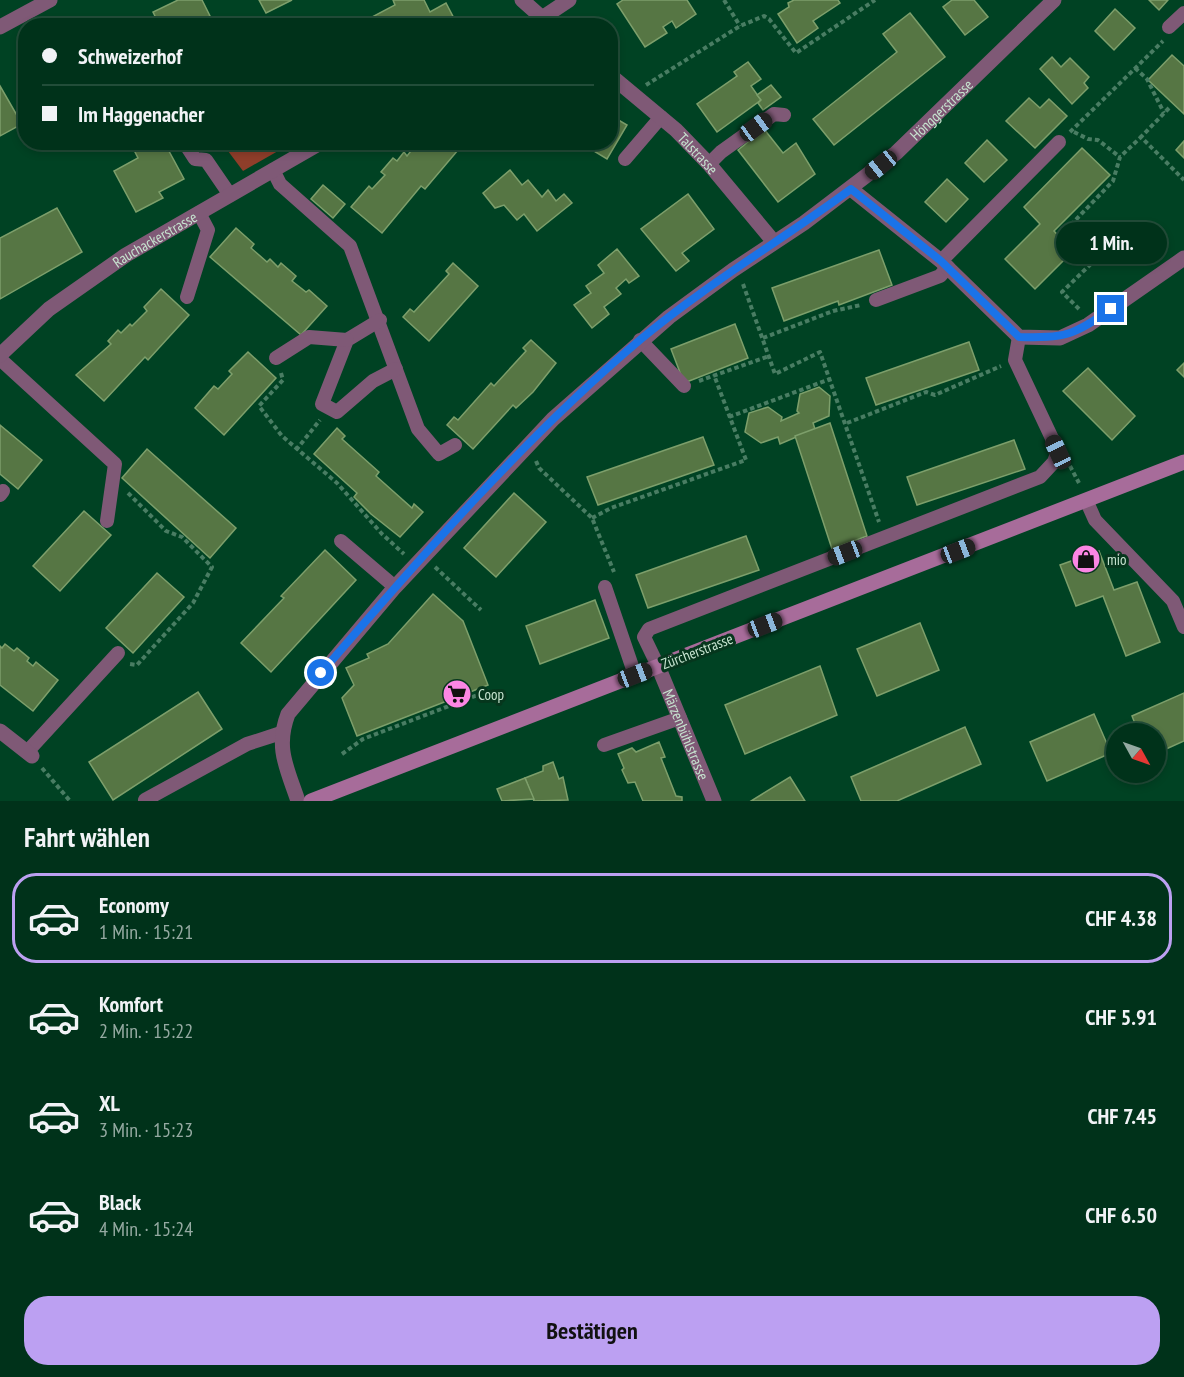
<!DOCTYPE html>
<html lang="de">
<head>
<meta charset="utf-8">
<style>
  :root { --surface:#00321a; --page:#0e3e27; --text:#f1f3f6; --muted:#95aaa2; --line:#224d39; --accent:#bca0f2 }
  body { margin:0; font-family:"PT Sans Narrow",sans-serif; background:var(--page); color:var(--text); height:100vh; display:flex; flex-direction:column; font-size:22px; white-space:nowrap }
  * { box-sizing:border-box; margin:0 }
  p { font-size:20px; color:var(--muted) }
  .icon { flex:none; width:33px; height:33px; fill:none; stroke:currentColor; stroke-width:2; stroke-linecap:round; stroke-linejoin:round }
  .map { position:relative; height:801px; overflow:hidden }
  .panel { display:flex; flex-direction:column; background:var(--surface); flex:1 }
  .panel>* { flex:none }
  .top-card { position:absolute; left:18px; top:18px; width:600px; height:132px; border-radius:24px; box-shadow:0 3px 9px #0003,0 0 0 2px var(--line); display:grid; align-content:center; height:132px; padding:0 24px; background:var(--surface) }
  .needle { width:39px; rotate:130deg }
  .controls { position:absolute; left:1106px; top:723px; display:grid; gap:12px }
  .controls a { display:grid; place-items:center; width:60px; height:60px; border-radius:50%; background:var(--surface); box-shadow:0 3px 9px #0003,0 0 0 2px var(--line); font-size:30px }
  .end { position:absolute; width:27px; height:27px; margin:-14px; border:8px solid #1a73e8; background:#fff; box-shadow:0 0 0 3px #fff }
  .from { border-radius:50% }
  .bubble { position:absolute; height:42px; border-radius:21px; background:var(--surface); box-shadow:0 3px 9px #0003,0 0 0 2px var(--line); font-size:20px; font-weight:600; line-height:42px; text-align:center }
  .car { position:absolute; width:18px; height:36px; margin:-18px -9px; border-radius:8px; box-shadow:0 0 4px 2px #0007; background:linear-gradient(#222 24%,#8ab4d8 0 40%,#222 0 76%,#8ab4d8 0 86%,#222 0) }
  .top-card b { display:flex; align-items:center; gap:21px; height:57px; font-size:22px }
  .top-card b+b { border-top:2px solid var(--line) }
  .top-card i { width:15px; height:15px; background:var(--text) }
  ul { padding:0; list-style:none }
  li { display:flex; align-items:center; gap:18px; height:90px; margin:0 12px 9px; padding:0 12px; border:3px solid transparent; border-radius:24px }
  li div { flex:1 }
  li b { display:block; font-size:22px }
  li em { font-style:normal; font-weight:600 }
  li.on { border-color:var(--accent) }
  li>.icon { width:54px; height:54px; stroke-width:1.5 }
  h2 { padding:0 24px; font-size:27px; line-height:72px }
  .primary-button { display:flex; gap:12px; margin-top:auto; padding:12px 24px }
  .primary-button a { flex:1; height:69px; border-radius:24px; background:var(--accent); color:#111; font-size:24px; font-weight:600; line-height:69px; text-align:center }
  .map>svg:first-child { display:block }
  .green { fill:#8f3e2a }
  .building { fill:#567644; stroke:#7d9f6b; stroke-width:1.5 }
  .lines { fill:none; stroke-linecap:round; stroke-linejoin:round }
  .path { stroke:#497d63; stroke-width:4; stroke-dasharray:4.5 3; stroke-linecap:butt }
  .service { stroke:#7f5976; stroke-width:14 }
  .minor { stroke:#7f5976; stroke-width:15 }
  .secondary { stroke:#a76c9a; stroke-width:15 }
  .route { stroke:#1a73e8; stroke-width:8 }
  .labels { text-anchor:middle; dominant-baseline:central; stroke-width:6; stroke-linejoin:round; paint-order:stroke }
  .street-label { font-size:15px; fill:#c7e4d0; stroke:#06361d }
  .poi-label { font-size:15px; fill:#c7e4d0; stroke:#06361d; text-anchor:start }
</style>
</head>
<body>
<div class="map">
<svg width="1184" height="801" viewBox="0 0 1184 801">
  <rect width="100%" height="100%" fill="#004223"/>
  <polygon class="green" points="222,143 292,143 243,171"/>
  <g class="building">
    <polygon points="178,0 202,0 210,16 192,26 160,26 153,12"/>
    <polygon points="259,0 292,0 266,13"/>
    <polygon points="393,0 424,0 430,12 446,3 458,26 377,26 372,17 395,5"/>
    <polygon points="623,0 687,0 696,14 676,28 672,21 663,27 667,33 645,47 617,4"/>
    <polygon points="794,0 838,0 840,3 813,21 818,28 797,43 778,14 789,7 788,3"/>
    <polygon points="952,0 974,0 988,17 965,35 943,7"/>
    <polygon points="1149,0 1168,0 1159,10"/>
    <polygon points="1115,9 1135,28 1114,50 1095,31"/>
    <polygon points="910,13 945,57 834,145 813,119 897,52 883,34"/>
    <polygon points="1172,55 1184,66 1184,114 1148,80"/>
    <polygon points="1052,57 1061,67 1070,58 1089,77 1084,83 1088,88 1072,104 1040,69"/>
    <polygon points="748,62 761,79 751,86 761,100 717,132 697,104 737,76 734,72"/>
    <polygon points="771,85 781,97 763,110 758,103 761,100 757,95"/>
    <polygon points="0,86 22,124 0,136"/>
    <polygon points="1029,98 1040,108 1049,99 1067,116 1035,148 1006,121"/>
    <polygon points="610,115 627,125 607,159 579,142 610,142"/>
    <polygon points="764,129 783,153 796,143 815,174 778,202 738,150"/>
    <polygon points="987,140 1007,160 984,182 965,163"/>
    <polygon points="1184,141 1184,158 1176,150"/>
    <polygon points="148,142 164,142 184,179 159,192 163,198 136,212 114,171 138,158 134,150"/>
    <polygon points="418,142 464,143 425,189 421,186 382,233 351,207 369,186 372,189 385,175 381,172 393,158 397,161 404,152 407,156"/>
    <polygon points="1082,148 1110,175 1054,231 1073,251 1035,289 1005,259 1040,224 1024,207"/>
    <polygon points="510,170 522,185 528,180 542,197 548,190 556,201 564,194 572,203 537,231 524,214 517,220 504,205 495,208 483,193"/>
    <polygon points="947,179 968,199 946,222 925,202"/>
    <polygon points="323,185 345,204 333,218 311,199"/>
    <polygon points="688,194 714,229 682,253 689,261 676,271 641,229"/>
    <polygon points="57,208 82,252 0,299 0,238"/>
    <polygon points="236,228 254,244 251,248 267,262 270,259 278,267 281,263 296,276 292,281 306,292 309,290 327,306 301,335 210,257"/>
    <polygon points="617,249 639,276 629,283 626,279 616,288 621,294 604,307 609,314 592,328 574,305 591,293 586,286 604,273 598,265"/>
    <polygon points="879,250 892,285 839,305 838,301 784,321 772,288"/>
    <polygon points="453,263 478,286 429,341 403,317 410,309 414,312 449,274 446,271"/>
    <polygon points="161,289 189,315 148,360 145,357 104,401 76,375 111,344 108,341 118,330 121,333 130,324 132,326 147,311 144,307"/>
    <polygon points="735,324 748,358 684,383 671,349"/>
    <polygon points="531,340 556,363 533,392 516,408 513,405 473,449 447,425 454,417 458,420 491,383 494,386 526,351 523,348"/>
    <polygon points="969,342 979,370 876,405 866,378"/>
    <polygon points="248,352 276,378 224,435 195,408 214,386 218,389 232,374 229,371"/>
    <polygon points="1184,363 1184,377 1177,370"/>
    <polygon points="1088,368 1135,416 1112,440 1063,391"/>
    <polygon points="819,387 830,396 829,416 813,423 815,429 780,444 778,437 761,443 745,432 749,413 768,407 782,417 781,421 799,413 797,411 800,394"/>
    <polygon points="830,423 867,536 832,549 795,436"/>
    <polygon points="0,425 42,460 18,489 0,474"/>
    <polygon points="337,428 345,436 342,439 379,472 376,476 412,508 414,504 423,512 400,537 371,514 354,497 357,493 314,454"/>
    <polygon points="703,437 714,465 598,505 587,477"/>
    <polygon points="1014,440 1025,469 917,505 907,477"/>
    <polygon points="147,449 236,528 210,558 122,478"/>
    <polygon points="514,493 546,522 496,577 464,548"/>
    <polygon points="84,511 111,535 60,591 33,566"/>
    <polygon points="746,536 759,570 648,608 636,575"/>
    <polygon points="325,550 356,580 271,672 241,643 284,598 281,596"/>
    <polygon points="1099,551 1114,590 1137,582 1160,642 1126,656 1103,596 1076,606 1060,565"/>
    <polygon points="157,573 184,597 133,653 106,628"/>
    <polygon points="433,594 463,621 488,685 357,736 342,698 354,685 346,668 369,658 367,654 388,644"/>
    <polygon points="595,600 609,638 540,664 526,626"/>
    <polygon points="920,623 939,670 877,696 857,649"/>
    <polygon points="5,644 14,651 17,648 29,658 27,661 33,666 36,662 58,680 33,711 0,685 0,646 2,648"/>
    <polygon points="820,666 837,715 745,754 725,705"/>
    <polygon points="198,692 222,729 113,800 89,762"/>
    <polygon points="1184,693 1184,741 1155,754 1155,734 1139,734 1132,716"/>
    <polygon points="1094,714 1111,753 1047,781 1030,742"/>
    <polygon points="965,727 981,764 897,801 861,801 851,777"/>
    <polygon points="659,742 665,757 661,758 676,796 682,797 682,801 643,801 635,782 628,783 622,770 624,768 618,754 632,748 636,752"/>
    <polygon points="553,762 559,779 563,777 568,800 534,801 525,778 543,771 543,766"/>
    <polygon points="790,777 805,801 751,801"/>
    <polygon points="525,778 534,799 502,801 497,789"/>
  </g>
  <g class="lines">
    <g class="path">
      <polyline points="724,0 740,26"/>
      <polyline points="1135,68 1147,79 1164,113"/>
      <polyline points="646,85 740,26 764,16 769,19 796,53 875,0"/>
      <polyline points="1169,108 1141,137 1184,180"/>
      <polyline points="1070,132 1163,41"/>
      <polyline points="1074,132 1088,139 1098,140 1120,157"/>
      <polyline points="743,284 775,374 820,352 879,522"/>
      <polyline points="1079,309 1062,292 1096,259 1066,230 1113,181 1120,157 1141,137"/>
      <polyline points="763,338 833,311 861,305"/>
      <polyline points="281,373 283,380 259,406 282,436 337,483 382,534 404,554"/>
      <polyline points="699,381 769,356"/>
      <polyline points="729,417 830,379"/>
      <polyline points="847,423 926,392 935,395 1001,366"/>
      <polyline points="296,450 320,420"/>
      <polyline points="536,461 539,468 592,518 614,572"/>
      <polyline points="1070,466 1079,483"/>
      <polyline points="128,493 166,531 182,537 212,567 193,603 137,665 130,664"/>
      <polyline points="592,518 611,508 746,460 714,375"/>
      <polyline points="435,567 481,610"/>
      <polyline points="342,754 363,739 488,691 497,702"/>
      <polyline points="42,768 70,801"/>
    </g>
    <g class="service">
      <polyline points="1169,27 1184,13"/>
      <polyline points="184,142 195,159 206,160 230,195"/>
      <polyline points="625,159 661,117"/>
      <polyline points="709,164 721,152 774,114 784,115"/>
      <polyline points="273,170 280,184 350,246 418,429 439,454 455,445"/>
      <polyline points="941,261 1059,142"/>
      <polyline points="187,297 208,230 199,213"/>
      <polyline points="876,300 940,276 948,267"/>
      <polyline points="380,320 347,340 322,404 337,412 373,381 396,369"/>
      <polyline points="640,340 684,386"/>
      <polyline points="276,358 309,337 347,340"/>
      <polyline points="0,359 115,464 107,521"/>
      <polyline points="0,495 3,491"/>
      <polyline points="1087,502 1095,520 1173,601 1184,627"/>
      <polyline points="341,541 395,587"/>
      <polyline points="605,587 635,675"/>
      <polyline points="658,666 644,637 649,629 1040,477 1054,462 1058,451 1015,360 1019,337"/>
      <polyline points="604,745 680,718"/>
      <polyline points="27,752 118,653"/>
      <polyline points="145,800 247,744 281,733"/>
    </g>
    <g class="minor">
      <polyline points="522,0 549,24"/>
      <polyline points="530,26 569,0"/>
      <polyline points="0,27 50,0"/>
      <path id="s1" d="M610 75 676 130 709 164 774 242"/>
      <polyline points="851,189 941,261 1019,337 1060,338 1088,325 1184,258"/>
      <path id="s2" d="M0 355 49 309 126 255 322 142"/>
      <path id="s3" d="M658 666 714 801"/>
      <polyline points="0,731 32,756"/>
      <path id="s4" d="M298 801C287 768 275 748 288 714L395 587 553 419 669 317 733 270 804 223 896 153 1054 0"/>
    </g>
    <polyline class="secondary" points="311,801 1184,462"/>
  </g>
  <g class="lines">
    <path class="route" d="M321 673C419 559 526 436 641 339 707 284 782 240 851 189L941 261 1019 337C1065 338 1073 336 1111 309"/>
  </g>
  <defs>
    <g id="shop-disc" transform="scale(1.5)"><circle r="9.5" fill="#fc86e4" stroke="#06361d"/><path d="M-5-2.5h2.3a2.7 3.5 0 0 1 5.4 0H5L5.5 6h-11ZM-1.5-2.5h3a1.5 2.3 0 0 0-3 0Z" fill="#111"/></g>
    <g id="supermarket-disc" transform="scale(1.5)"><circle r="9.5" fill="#fc86e4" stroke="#06361d"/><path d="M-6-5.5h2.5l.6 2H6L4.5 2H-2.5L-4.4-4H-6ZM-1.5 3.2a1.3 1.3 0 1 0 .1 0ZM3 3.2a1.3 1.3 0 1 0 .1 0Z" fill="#111"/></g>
  </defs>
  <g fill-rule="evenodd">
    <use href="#shop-disc" x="1086" y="559"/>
    <use href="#supermarket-disc" x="457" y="694"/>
  </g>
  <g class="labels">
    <g class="street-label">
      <text stroke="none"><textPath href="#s4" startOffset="984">Hönggerstrasse</textPath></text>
      <text stroke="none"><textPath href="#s1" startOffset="118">Talstrasse</textPath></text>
      <text stroke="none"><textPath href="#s2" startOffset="194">Rauchackerstrasse</textPath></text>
      <text transform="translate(697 651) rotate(-21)">Zürcherstrasse</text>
      <text stroke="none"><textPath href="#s3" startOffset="74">Märzenbühlstrasse</textPath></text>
    </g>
    <g class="poi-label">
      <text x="1107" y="559">mio</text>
      <text x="478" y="694">Coop</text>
    </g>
  </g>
</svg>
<div class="controls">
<a><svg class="needle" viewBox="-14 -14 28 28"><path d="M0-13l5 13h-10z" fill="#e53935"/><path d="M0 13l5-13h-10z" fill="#95aaa2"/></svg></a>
</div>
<i class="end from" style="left:321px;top:673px"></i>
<i class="end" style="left:1111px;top:309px"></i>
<div class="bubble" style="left:1056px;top:222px;width:111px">1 Min.</div>
<i class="car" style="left:756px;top:127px;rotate:54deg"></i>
<i class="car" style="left:881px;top:165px;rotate:231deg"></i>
<i class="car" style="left:1058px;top:452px;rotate:335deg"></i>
<i class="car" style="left:958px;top:551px;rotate:69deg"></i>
<i class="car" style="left:845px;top:553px;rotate:249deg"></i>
<i class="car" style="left:765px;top:625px;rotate:69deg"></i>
<i class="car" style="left:635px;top:675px;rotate:69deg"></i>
<div class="top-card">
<b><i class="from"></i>Schweizerhof</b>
<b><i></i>Im Haggenacher</b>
</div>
</div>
<section class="panel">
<h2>Fahrt wählen</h2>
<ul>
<li class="on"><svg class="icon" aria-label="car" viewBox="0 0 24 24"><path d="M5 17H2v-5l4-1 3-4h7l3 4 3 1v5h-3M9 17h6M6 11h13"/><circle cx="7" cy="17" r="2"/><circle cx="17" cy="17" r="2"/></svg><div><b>Economy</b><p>1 Min. · 15:21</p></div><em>CHF 4.38</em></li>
<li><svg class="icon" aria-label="car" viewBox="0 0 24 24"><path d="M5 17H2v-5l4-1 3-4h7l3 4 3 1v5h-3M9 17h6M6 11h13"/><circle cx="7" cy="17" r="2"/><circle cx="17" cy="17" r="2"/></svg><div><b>Komfort</b><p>2 Min. · 15:22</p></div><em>CHF 5.91</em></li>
<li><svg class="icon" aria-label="car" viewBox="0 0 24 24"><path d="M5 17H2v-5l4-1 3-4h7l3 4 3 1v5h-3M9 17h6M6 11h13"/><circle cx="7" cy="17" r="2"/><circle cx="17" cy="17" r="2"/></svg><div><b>XL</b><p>3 Min. · 15:23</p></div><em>CHF 7.45</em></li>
<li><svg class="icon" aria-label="car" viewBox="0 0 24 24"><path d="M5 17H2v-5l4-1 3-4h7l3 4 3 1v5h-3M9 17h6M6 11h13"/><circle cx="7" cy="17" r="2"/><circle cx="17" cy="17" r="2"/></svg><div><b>Black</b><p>4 Min. · 15:24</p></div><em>CHF 6.50</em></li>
</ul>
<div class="primary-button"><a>Bestätigen</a></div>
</section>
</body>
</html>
